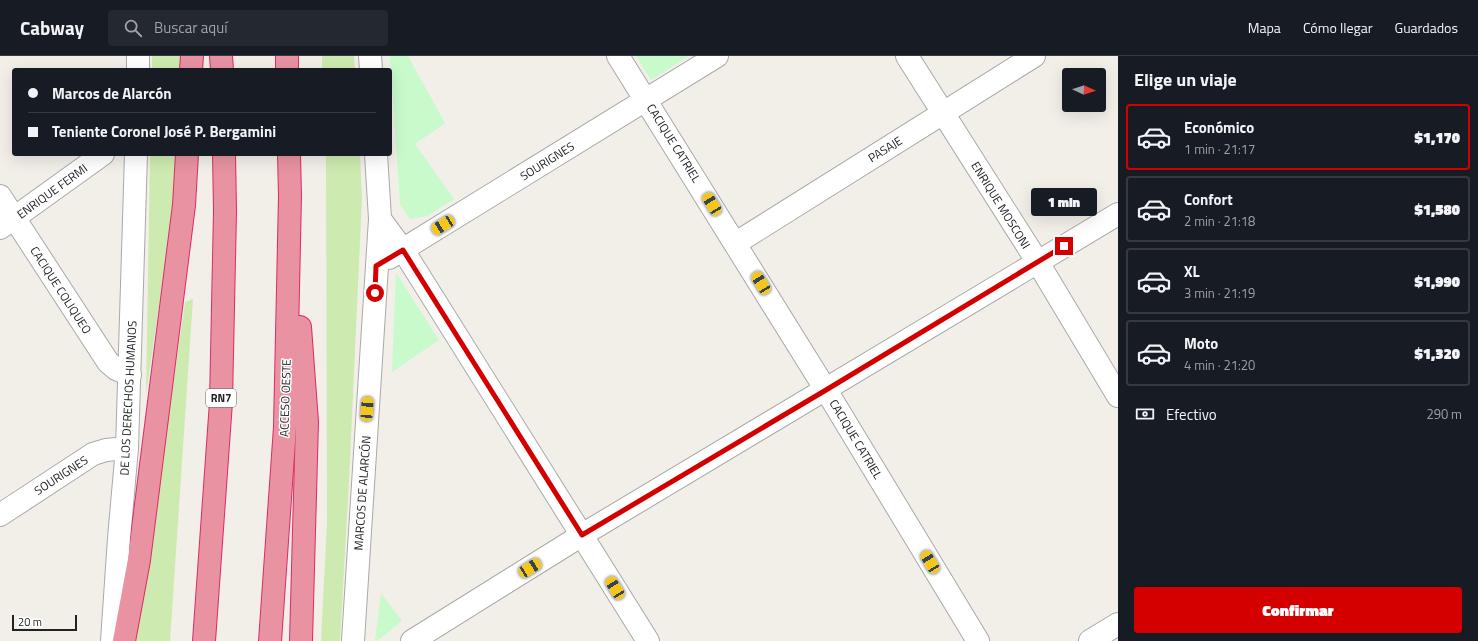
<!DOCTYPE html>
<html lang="es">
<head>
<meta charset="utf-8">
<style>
  :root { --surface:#171b24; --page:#242831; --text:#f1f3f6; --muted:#9ea1a6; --line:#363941; --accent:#d40000 }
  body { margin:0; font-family:"Titillium Web",sans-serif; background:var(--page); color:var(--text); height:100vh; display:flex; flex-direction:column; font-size:15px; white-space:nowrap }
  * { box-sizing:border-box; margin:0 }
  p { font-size:13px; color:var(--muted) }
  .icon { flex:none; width:22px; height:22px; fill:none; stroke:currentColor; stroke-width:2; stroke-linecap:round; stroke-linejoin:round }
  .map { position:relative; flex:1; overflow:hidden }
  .side { display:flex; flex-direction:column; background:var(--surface); width:360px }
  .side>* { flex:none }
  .guide { position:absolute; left:12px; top:12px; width:380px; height:88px; border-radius:4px; box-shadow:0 4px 16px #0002; display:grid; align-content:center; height:88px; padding:0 16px; background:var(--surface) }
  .needle { width:26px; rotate:93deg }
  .fabs { position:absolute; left:1062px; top:12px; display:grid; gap:8px }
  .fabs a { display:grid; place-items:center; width:44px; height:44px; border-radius:4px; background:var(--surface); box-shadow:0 4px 16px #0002; font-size:20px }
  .scale { position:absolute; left:12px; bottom:10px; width:65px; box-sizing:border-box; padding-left:4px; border:2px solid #222; border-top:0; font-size:11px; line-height:14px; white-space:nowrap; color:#222; -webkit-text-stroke:3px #fff; paint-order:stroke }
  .end { position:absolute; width:18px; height:18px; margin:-9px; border:5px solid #d40000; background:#fff; box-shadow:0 0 0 2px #fff }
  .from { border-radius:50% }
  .bubble { position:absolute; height:28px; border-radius:4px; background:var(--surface); box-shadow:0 4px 16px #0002; font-size:13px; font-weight:800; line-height:28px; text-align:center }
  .car { position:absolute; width:12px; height:24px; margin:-12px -6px; border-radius:5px; box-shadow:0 0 3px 1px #0007; background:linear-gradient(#f5c518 24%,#345 0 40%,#f5c518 0 76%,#345 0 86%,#f5c518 0) }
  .guide b { display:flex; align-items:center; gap:14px; height:38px; font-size:15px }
  .guide b+b { border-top:1px solid var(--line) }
  .guide i { width:10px; height:10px; background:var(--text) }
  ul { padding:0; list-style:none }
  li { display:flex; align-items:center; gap:12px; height:66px; margin:0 8px 6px; padding:0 8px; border:2px solid var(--line); border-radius:4px }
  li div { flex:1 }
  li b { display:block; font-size:15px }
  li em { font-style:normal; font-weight:800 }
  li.selected { border-color:var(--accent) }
  li>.icon { width:36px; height:36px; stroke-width:1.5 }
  h2 { padding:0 16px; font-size:18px; line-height:48px }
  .pay { display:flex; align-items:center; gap:10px; height:44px; padding:0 16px; font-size:15px }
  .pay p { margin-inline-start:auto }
  .primary-button { display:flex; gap:8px; margin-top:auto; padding:8px 16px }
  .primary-button a { flex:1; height:46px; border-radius:4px; background:var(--accent); color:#fff; font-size:16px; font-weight:800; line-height:46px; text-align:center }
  header { display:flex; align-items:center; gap:24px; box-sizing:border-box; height:56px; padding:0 20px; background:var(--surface); border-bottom:1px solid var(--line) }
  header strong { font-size:19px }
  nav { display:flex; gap:22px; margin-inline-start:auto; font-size:14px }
  .search { width:280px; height:36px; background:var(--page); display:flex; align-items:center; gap:10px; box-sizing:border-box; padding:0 14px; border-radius:4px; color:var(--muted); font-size:15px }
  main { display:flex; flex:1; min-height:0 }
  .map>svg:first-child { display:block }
  .grass { fill:#cdebb0 }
  .park { fill:#c8facc }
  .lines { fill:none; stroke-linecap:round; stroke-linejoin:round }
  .minor-casing { stroke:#a9a9a9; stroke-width:24 }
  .tertiary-casing { stroke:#a9a9a9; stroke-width:24 }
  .motorway-casing { stroke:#dc2a67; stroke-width:24 }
  .minor { stroke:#fff; stroke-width:22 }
  .tertiary { stroke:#fff; stroke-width:22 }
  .motorway { stroke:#e892a2; stroke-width:22 }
  .route { stroke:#d40000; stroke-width:5 }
  .labels { text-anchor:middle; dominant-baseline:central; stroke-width:3; stroke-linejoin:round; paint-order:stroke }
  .shield { fill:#fff; stroke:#646464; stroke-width:1 }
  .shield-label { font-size:11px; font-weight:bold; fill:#222 }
  .street-label { font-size:12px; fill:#222; stroke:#fff }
</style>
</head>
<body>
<header>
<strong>Cabway</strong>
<div class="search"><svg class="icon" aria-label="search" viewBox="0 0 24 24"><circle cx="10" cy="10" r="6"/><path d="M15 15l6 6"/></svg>Buscar aquí</div>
<nav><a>Mapa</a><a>Cómo llegar</a><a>Guardados</a></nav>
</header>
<main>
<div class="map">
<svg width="1118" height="585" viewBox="0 0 1118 585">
  <rect width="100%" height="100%" fill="#f2efe9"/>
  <g class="grass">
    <rect x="152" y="0" width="28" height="14"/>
    <polygon points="322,0 354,0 355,14 322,14"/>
    <polygon points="150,98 176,98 175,139 146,339"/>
    <polygon points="326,98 360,98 362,142 349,426 340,585 321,585 327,466"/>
    <polygon points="193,243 170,585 136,585 185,246"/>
  </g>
  <g class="park">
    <polygon points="390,0 408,0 445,67 415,88 454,143 427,160 410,163 400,148"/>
    <polygon points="636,0 689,0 651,24"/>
    <polygon points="396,217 439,284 392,316"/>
    <polygon points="381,537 402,565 377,585 375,585"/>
  </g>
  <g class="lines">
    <g class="minor-casing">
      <g id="minor">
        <polyline points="618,0 826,334 978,585"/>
        <polyline points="907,0 1037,205 1118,340"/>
        <polyline points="0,140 108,306 116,313 130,319"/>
        <polyline points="380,163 403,194 648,585"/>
        <polyline points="0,172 103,98"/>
        <polyline points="736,187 1034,0"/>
        <polyline points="389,202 717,0"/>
        <polyline points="0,459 93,398 106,394 127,392"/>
        <polyline points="412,585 582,479 1118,158"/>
        <polyline points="1090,585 1118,568"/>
      </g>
    </g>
    <g class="tertiary-casing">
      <g id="tertiary">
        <polyline points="370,0 371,14"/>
        <polyline points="138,14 138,0"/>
        <polyline points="112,585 119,482 127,392 136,98"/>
        <polyline points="353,585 380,163 376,98"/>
      </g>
    </g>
    <g class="motorway-casing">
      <g id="motorway">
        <polyline points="221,0 222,14"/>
        <polyline points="287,0 287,14"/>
        <polyline points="191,14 192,0"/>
        <polyline points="300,271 307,366 301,585"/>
        <polyline points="124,585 139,504 184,149 187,98"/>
        <polyline points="204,585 221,346 225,155 224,98"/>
        <polyline points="270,585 285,371 290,140 289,98"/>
      </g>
    </g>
    <use href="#minor" class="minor"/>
    <use href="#tertiary" class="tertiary"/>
    <use href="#motorway" class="motorway"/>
  </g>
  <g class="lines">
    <polyline class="route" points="375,237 376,210 403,194 582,479 826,334 1064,190"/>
  </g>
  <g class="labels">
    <rect class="shield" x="206" y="333" width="30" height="18" rx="3"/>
    <g class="shield-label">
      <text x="221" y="342">RN7</text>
    </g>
    <g class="street-label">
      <text transform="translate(674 87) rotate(58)">CACIQUE CATRIEL</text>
      <text transform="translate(885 93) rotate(-32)">PASAJE</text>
      <text transform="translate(547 105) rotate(-32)">SOURIGNES</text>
      <text transform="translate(52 135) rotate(-36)">ENRIQUE FERMI</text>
      <text transform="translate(1001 149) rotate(58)">ENRIQUE MOSCONI</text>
      <text transform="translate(61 234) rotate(57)">CACIQUE COLIQUEO</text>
      <text transform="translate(128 342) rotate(-87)">DE LOS DERECHOS HUMANOS</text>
      <text transform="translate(285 342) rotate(-88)">ACCESO OESTE</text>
      <text transform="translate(856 383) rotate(59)">CACIQUE CATRIEL</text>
      <text transform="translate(61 419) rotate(-33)">SOURIGNES</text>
      <text transform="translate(362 437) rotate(-86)">MARCOS DE ALARCÓN</text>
    </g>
  </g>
</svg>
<div class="fabs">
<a><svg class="needle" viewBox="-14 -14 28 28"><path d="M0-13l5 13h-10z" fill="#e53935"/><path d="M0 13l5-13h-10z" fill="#9ea1a6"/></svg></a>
</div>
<div class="scale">20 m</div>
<i class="end from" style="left:375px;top:237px"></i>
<i class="end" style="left:1064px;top:190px"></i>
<div class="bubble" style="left:1031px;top:132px;width:66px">1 min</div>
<i class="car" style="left:712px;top:148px;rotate:328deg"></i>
<i class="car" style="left:443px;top:169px;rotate:238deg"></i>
<i class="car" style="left:761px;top:227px;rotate:328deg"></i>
<i class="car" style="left:367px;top:353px;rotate:4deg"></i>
<i class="car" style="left:930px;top:506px;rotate:329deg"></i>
<i class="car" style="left:530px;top:512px;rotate:58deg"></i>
<i class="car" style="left:615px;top:532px;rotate:328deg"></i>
<div class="guide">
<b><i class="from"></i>Marcos de Alarcón</b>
<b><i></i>Teniente Coronel José P. Bergamini</b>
</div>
</div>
<section class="side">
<h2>Elige un viaje</h2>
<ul>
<li class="selected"><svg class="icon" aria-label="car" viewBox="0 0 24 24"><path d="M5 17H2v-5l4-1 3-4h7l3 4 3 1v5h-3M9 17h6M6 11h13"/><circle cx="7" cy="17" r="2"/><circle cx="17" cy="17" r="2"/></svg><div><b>Económico</b><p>1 min · 21:17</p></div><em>$1,170</em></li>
<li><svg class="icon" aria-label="car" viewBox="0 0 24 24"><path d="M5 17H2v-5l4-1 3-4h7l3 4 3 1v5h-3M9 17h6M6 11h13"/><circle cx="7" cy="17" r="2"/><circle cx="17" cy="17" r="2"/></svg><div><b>Confort</b><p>2 min · 21:18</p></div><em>$1,580</em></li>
<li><svg class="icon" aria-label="car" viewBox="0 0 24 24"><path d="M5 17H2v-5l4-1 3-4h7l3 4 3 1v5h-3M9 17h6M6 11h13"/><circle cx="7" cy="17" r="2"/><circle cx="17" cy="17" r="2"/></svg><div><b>XL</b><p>3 min · 21:19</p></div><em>$1,990</em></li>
<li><svg class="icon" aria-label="car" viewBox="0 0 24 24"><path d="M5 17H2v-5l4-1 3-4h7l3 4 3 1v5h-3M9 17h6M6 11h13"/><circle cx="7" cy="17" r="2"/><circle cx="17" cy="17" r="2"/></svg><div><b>Moto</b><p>4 min · 21:20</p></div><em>$1,320</em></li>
</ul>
<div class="pay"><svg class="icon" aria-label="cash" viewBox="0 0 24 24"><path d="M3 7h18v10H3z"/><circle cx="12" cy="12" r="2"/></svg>Efectivo<p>290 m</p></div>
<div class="primary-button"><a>Confirmar</a></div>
</section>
</main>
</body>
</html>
